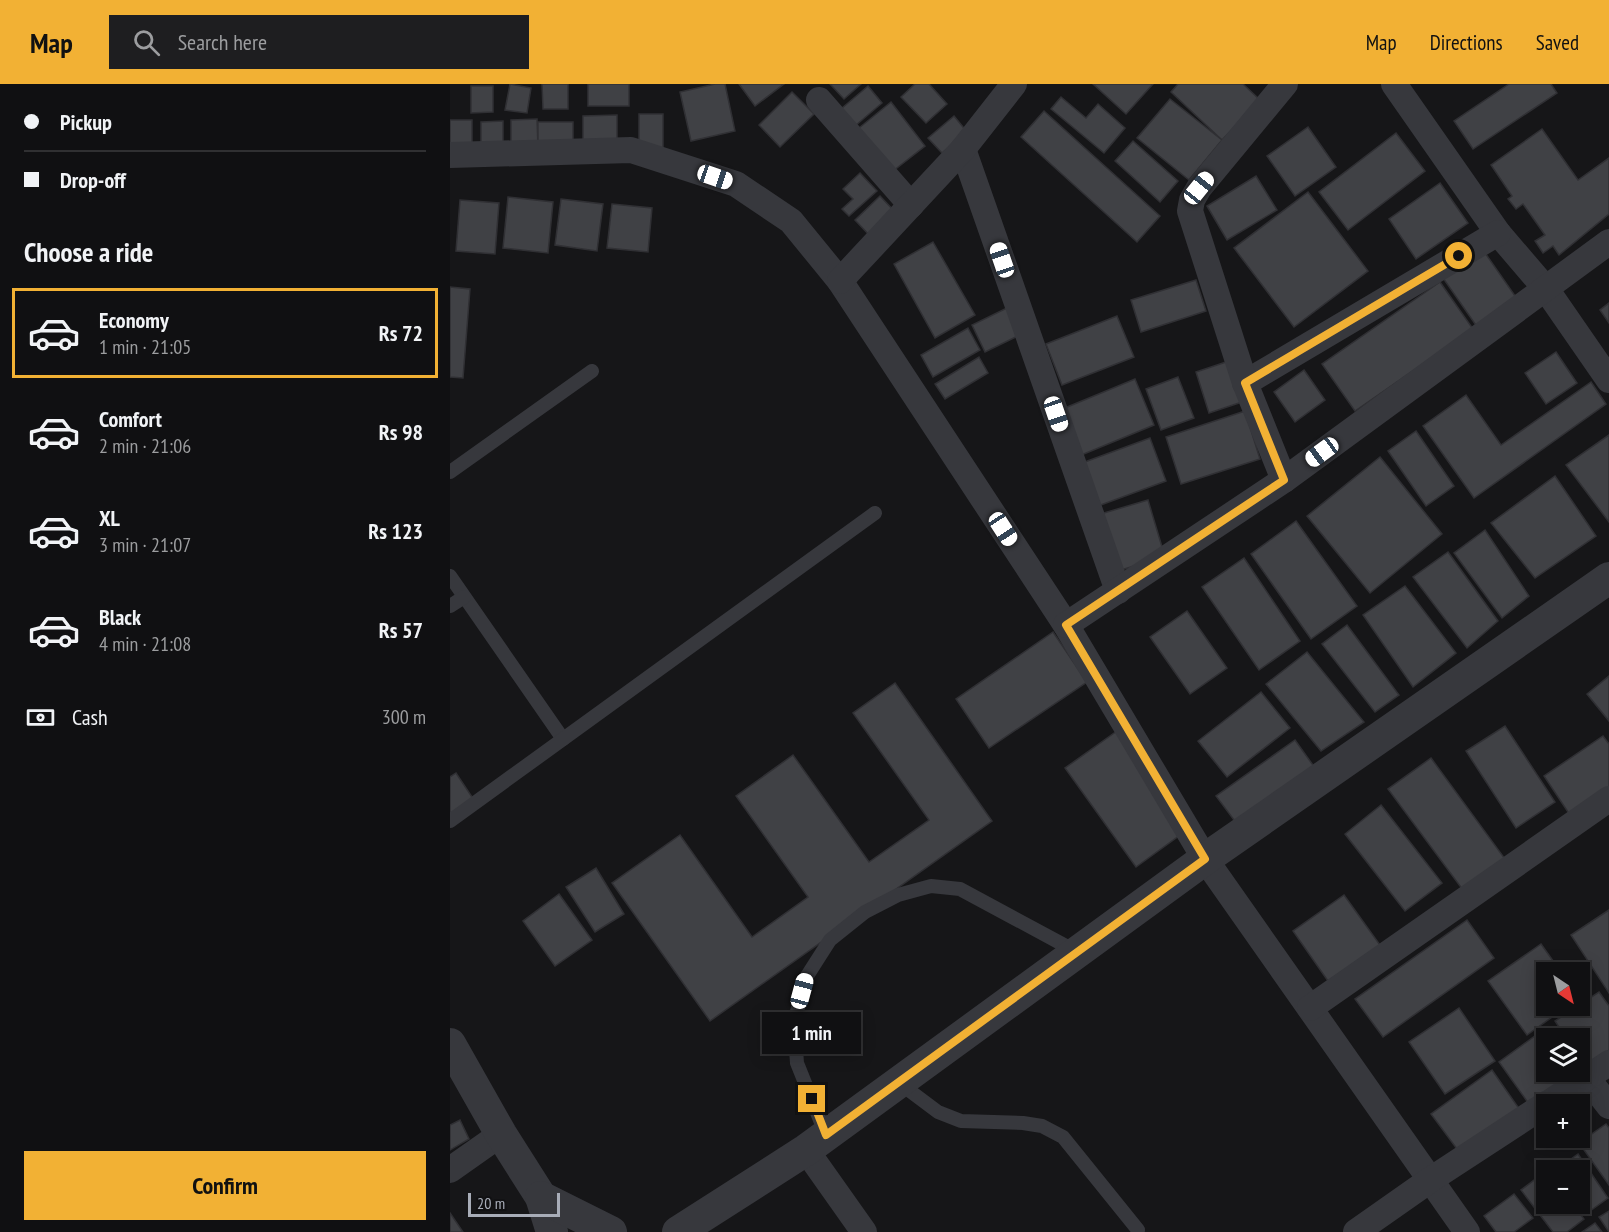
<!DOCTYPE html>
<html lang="en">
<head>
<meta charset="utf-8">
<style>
  :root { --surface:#101012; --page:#1e1e20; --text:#f1f3f6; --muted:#9c9d9f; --line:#303032; --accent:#f2b134 }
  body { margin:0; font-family:"PT Sans Narrow",sans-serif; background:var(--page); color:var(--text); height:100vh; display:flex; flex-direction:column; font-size:22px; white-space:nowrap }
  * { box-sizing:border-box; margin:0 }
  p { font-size:20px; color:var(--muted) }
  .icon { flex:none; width:33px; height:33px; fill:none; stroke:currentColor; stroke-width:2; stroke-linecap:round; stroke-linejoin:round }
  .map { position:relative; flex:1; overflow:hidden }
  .details { display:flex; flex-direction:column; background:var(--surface); width:450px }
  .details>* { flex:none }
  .banner { display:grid; align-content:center; height:132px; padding:0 24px; background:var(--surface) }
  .needle { width:39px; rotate:145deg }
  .buttons { position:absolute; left:1086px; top:878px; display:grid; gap:12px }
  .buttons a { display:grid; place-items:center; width:54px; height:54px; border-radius:0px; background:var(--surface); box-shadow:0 3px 15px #0003,0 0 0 2px var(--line); font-size:30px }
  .scale { position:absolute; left:18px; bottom:15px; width:92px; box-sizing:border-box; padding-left:6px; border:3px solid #a8adb8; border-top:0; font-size:16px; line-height:21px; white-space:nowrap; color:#a8adb8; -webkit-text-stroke:4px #111113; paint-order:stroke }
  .end { position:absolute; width:27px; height:27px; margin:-14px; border:8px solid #f2b134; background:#111; box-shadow:0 0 0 3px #111 }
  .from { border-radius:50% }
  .bubble { position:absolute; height:42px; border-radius:0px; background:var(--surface); box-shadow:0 3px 15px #0003,0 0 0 2px var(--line); font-size:20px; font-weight:600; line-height:42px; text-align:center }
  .car { position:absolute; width:18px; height:36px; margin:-18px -9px; border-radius:8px; box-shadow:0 0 4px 2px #0007; background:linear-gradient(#fff 24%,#345 0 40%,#fff 0 76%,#345 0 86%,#fff 0) }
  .banner b { display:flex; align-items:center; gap:21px; height:57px; font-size:22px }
  .banner b+b { border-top:2px solid var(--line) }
  .banner i { width:15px; height:15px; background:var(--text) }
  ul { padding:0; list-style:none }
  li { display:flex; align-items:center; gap:18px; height:90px; margin:0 12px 9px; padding:0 12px; border:3px solid transparent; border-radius:0px }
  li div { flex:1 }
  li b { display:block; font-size:22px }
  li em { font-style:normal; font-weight:600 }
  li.selected { border-color:var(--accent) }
  li>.icon { width:54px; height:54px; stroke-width:1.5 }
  h2 { padding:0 24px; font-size:27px; line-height:72px }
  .pay { display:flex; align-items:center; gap:15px; height:66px; padding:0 24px; font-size:22px }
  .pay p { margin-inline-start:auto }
  .action { display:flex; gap:12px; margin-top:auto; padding:12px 24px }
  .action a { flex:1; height:69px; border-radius:0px; background:var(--accent); color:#111; font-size:24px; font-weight:600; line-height:69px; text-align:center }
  header { display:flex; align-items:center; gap:36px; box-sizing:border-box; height:84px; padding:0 30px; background:var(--accent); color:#111 }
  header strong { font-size:28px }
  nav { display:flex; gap:33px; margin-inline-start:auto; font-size:21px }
  .search { width:420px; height:54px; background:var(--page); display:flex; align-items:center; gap:15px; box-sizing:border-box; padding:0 21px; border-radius:0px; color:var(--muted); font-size:22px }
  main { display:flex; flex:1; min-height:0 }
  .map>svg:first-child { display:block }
  .building { fill:#404145; stroke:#303034; stroke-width:1.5 }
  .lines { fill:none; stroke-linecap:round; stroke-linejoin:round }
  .service { stroke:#37383d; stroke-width:14 }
  .minor { stroke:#37383d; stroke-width:26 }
  .tertiary { stroke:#37383d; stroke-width:32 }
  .route { stroke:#f2b134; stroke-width:8 }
</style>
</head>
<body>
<header>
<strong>Map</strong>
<div class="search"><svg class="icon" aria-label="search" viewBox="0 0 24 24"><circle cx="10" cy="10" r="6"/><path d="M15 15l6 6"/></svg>Search here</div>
<nav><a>Map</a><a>Directions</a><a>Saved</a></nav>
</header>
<main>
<section class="details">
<div class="banner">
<b><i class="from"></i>Pickup</b>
<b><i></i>Drop-off</b>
</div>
<h2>Choose a ride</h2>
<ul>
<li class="selected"><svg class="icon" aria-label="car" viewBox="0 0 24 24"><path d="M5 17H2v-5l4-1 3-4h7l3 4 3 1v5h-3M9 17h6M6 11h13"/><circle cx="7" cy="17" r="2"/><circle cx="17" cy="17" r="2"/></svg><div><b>Economy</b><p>1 min · 21:05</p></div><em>Rs 72</em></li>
<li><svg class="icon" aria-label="car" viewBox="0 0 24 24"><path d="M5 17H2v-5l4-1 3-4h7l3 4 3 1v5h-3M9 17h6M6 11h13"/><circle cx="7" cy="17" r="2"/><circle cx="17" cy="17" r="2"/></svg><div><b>Comfort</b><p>2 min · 21:06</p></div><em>Rs 98</em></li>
<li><svg class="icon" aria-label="car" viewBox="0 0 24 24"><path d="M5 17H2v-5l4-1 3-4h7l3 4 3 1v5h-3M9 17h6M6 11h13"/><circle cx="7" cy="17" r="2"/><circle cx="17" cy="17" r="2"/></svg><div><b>XL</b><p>3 min · 21:07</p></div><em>Rs 123</em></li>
<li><svg class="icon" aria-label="car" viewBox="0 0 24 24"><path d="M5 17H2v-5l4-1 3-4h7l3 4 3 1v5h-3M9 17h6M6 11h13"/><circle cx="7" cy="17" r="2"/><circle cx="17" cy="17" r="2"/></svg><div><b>Black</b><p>4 min · 21:08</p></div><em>Rs 57</em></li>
</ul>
<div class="pay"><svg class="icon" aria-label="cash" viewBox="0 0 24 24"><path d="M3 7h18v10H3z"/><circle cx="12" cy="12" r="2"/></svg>Cash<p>300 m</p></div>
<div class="action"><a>Confirm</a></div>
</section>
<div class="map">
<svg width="1159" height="1148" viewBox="0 0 1159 1148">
  <rect width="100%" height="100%" fill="#161618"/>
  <g class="building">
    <polygon points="60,0 81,4 77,29 55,26"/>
    <polygon points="92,0 118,0 118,25 93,25"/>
    <rect x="138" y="0" width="41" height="22"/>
    <polygon points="265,0 275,0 285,47 241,57 230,8"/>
    <polygon points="289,0 334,0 305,22"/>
    <polygon points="380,0 411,0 394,15"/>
    <polygon points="465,0 479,0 497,20 476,39 451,13"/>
    <polygon points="643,0 703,0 676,30"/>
    <polygon points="728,0 793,0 810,16 772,56 721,8"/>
    <polygon points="1059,0 1101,0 1107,9 1023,65 1004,37"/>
    <polygon points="21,2 43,2 43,28 21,29"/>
    <polygon points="418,2 432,19 399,47 385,30"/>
    <polygon points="342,8 364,30 330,63 309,41"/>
    <polygon points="611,13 636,34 648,20 675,44 654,69 601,25"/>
    <polygon points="720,15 772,56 739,96 687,54"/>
    <polygon points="441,18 475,62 443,87 409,44"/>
    <polygon points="594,27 710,132 687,158 571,53"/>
    <rect x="189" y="30" width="24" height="34"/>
    <polygon points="167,31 167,62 133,63 133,32"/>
    <polygon points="504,32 517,48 492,69 478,54"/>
    <polygon points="87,35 88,63 61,64 61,36"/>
    <rect x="0" y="36" width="22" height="28"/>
    <polygon points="53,37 53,63 31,63 31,38"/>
    <rect x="88" y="38" width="35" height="25"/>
    <polygon points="858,43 886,83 845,112 817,72"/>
    <polygon points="1092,45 1128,96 1159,74 1159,130 1109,171 1103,162 1093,169 1085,157 1095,151 1073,120 1066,125 1058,115 1062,112 1041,81"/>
    <polygon points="946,49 975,87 898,146 869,108"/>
    <polygon points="683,57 728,97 710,118 665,77"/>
    <polygon points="410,89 427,107 399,132 392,125 403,115 393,105"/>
    <polygon points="806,92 827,126 777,156 757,122"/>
    <polygon points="990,99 1018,139 966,175 939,135"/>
    <polygon points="858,108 918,187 844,243 784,164"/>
    <polygon points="430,112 447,130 422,154 405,136"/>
    <polygon points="58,113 103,118 98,169 53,164"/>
    <polygon points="111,115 153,120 147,167 105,161"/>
    <polygon points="10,116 49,119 45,170 6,167"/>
    <polygon points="162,120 202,124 198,168 157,164"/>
    <polygon points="483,158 525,231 485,254 444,180"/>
    <polygon points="1033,166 1070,219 1030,247 993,194"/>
    <polygon points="746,196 756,227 691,248 681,216"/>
    <polygon points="990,198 1023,245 905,327 872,280"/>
    <polygon points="0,203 20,205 13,294 0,293"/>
    <polygon points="1159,219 1159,239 1150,226"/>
    <polygon points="563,221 576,248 535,268 522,241"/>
    <polygon points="667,232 684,273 612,301 596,260"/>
    <polygon points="518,244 530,266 483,293 471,271"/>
    <polygon points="1106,268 1127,299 1096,320 1075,289"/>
    <polygon points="529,273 538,289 495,315 485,300"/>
    <polygon points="779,277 792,318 759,329 746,288"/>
    <polygon points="854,286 875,316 845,338 824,308"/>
    <polygon points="728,293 744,334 711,346 696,305"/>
    <polygon points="685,295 704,341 629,372 610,326"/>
    <polygon points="1141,298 1156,320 1024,414 973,342 1016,311 1051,361"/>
    <polygon points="795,327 810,375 731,400 716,353"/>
    <polygon points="966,347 1004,402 976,422 938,367"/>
    <polygon points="1159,351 1159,438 1116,381"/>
    <polygon points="700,354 716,397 648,422 632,379"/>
    <polygon points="930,373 992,450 920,509 857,432"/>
    <polygon points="1105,392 1146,452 1085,494 1041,439"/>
    <polygon points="698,416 715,473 664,488 647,431"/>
    <polygon points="846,437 907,522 861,555 801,470"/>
    <polygon points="1035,446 1079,512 1052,534 1004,469"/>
    <polygon points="998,468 1048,537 1017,564 963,493"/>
    <polygon points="794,474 850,557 809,586 752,503"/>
    <polygon points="955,502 1006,569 963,603 913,531"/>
    <polygon points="737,527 777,584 740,610 700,553"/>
    <polygon points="897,541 949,611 925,628 872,560"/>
    <polygon points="603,548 637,598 539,664 506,615"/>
    <polygon points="857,568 914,638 871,667 816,600"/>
    <polygon points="1159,592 1159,637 1137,610"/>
    <polygon points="445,599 542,737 260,937 162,799 230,751 302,853 358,813 286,712 343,671 419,778 479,736 403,629"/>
    <polygon points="811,608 840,644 777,693 748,657"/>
    <polygon points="1055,642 1105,718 1066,744 1016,667"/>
    <polygon points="667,647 737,746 686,783 615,684"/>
    <polygon points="1153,652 1159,660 1159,705 1120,731 1094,692"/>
    <polygon points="845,656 865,684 787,740 766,712"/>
    <polygon points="981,674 1055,775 1013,806 938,705"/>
    <polygon points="6,689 24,716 0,732 0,693"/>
    <polygon points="931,721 992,799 955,827 895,750"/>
    <polygon points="146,784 174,830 145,848 116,803"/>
    <polygon points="109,810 142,856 105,882 73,837"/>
    <polygon points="894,811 930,861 878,897 843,847"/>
    <polygon points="1159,826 1159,909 1121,851"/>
    <polygon points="1017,836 1044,874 933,953 905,915"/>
    <polygon points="1091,860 1111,888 1096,888 1096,921 1119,921 1077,951 1038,897"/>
    <polygon points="1149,908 1159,922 1159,966 1135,982 1130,974 1130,954 1116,954 1105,937"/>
    <polygon points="1009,924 1045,977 995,1010 959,958"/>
    <polygon points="1093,946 1099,954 1096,954 1096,987 1124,988 1079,1020 1049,978"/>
    <polygon points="1042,986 1070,1026 1010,1069 981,1030"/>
    <polygon points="10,1036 19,1055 0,1066 0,1041"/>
    <polygon points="1156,1040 1159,1044 1159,1101 1129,1059"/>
    <polygon points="1128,1070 1158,1114 1140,1127 1130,1112 1130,1086 1112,1086 1110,1083"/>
    <polygon points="1096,1087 1096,1119 1122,1119 1134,1135 1117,1148 1103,1148 1071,1106"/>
    <polygon points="1064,1110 1083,1134 1064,1148 1046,1148 1034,1132"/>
    <polygon points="1159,1127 1159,1148 1149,1133"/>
    <polygon points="0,1129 13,1148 0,1148"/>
    <polygon points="1145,1139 1152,1148 1132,1148"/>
  </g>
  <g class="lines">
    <g class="service">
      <polyline points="0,388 142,287"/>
      <polyline points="0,492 113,655"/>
      <polyline points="0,522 14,513"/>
      <polyline points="0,737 425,429"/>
      <polyline points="448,998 488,1028 511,1037 573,1039 592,1042 613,1053 688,1146"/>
      <polyline points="376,1051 347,979 344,938 357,892 380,856 415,828 448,811 481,802 510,805 627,868"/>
    </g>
    <g class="minor">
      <polyline points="944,0 1048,149 1096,205 1159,296"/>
      <polyline points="369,16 461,121"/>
      <polyline points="513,65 668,507"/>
      <polyline points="0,71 181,66 286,100 341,137 390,197 616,541 755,775 1017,1148"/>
      <polyline points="390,197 513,65 564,0"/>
      <polyline points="795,299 1048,149"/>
      <polyline points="834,396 795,299 740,127 742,116 749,104 835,0"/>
      <polyline points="616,541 834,396 1159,158"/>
      <polyline points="860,924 1159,715"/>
      <polyline points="1137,994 1159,1022"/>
      <polyline points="1097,1020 1159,979"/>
      <polyline points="356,1066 414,1148"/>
      <polyline points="0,1086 51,1050"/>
      <polyline points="906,1148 980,1096 1096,1020"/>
    </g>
    <g class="tertiary">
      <polyline points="0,960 51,1050 91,1113 102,1148"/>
      <polyline points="91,1113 161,1148"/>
      <polyline points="228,1148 356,1066 755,775 1159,494"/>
    </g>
  </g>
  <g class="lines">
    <polyline class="route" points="362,1015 376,1051 755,775 616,541 834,396 795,299 1009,172"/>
  </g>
</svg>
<div class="buttons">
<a><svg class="needle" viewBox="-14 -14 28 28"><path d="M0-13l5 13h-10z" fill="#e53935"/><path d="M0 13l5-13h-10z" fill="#9c9d9f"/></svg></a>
<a><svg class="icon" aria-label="layers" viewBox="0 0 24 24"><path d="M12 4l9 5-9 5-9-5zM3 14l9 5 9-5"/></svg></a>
<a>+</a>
<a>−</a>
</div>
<div class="scale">20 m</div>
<i class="end from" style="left:1009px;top:172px"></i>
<i class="end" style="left:362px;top:1015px"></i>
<div class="bubble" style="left:312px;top:928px;width:99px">1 min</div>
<i class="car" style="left:265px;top:93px;rotate:109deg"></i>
<i class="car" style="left:749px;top:104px;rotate:39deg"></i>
<i class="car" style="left:552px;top:176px;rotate:341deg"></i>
<i class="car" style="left:606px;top:330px;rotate:161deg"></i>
<i class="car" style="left:872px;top:368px;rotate:234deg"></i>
<i class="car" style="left:553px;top:445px;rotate:147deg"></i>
<i class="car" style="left:352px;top:907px;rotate:15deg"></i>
</div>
</main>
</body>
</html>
